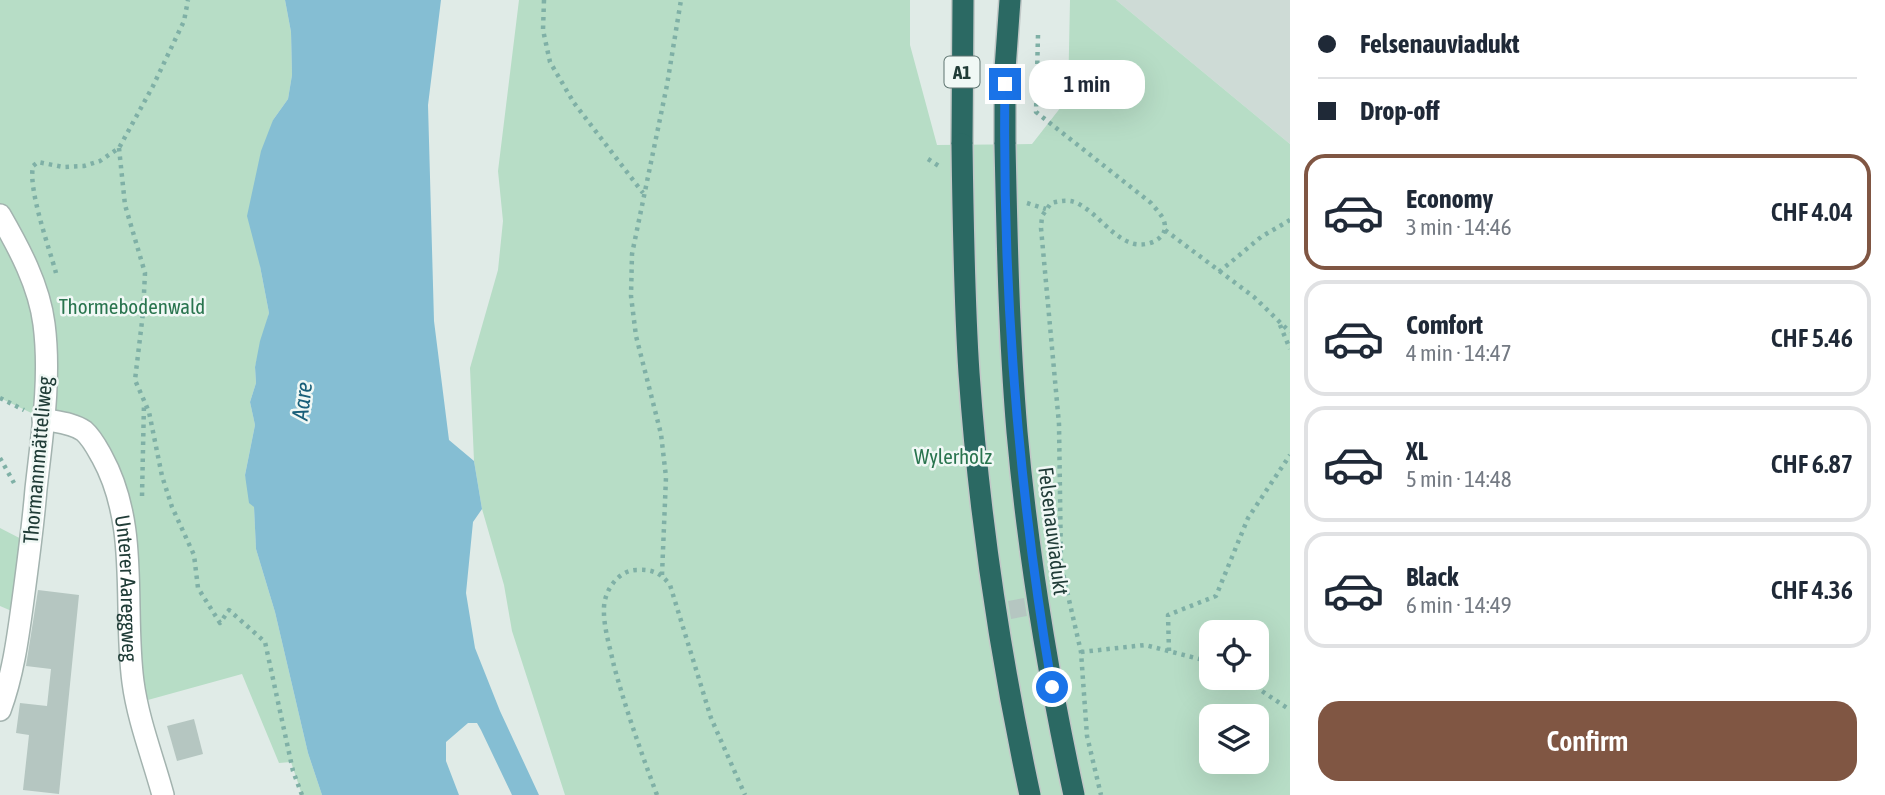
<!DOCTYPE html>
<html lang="en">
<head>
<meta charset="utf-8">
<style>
  :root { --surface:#fff; --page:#f2f2f3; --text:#1f2937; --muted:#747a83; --line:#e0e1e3; --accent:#805643 }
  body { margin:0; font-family:"Asap Condensed",sans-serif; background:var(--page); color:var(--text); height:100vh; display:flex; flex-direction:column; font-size:26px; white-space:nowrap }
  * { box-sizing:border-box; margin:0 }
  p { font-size:23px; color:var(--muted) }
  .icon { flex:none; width:38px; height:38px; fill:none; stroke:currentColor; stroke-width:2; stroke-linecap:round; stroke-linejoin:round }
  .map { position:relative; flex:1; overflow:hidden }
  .panel { display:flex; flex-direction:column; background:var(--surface); width:595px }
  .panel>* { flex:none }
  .banner { display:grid; align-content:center; height:154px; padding:0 28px; background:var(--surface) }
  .fabs { position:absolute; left:1199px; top:620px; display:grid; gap:14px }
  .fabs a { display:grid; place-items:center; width:70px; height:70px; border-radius:14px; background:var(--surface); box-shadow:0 7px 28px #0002; font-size:35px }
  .end { position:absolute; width:32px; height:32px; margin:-16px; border:9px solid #1a73e8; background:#fff; box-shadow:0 0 0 4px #fff }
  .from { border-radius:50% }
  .bubble { position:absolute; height:49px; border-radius:21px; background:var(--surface); box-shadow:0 7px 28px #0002; font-size:23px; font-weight:600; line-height:49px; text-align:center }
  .banner b { display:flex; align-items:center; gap:24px; height:66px; font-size:26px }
  .banner b+b { border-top:2px solid var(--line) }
  .banner i { width:18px; height:18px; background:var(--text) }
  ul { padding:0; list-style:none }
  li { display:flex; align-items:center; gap:21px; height:116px; margin:0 14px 10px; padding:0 14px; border:4px solid var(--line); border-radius:21px }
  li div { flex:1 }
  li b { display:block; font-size:26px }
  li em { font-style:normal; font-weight:600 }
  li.active { border-color:var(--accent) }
  li>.icon { width:63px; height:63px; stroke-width:1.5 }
  .button { display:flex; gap:14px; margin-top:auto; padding:14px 28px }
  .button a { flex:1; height:80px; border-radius:21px; background:var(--accent); color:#fff; font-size:28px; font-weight:600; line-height:80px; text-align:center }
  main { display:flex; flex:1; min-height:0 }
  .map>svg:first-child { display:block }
  .built { fill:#cedbd6 }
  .green { fill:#b7ddc6; fill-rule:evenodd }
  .water { fill:#85bed3 }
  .building { fill:#b5c6c1 }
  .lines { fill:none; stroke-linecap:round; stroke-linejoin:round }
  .minor-casing { stroke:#a3b3af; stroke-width:24 }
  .highway-casing { stroke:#c1c8c7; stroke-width:24 }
  .path { stroke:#7fb0a6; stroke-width:4.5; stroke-dasharray:3.5 5; stroke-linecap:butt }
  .minor { stroke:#fff; stroke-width:21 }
  .highway { stroke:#2b6963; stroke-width:21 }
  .highway-bridge-casing { stroke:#c1c8c7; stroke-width:24; stroke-linecap:butt }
  .highway-bridge { stroke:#2b6963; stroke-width:21 }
  .route { stroke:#1a73e8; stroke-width:9 }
  .labels { text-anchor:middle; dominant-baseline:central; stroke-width:5; stroke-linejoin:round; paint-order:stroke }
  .shield { fill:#f0f8f5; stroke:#5e7470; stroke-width:2 }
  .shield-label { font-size:19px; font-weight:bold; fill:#203c37 }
  .park-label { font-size:21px; fill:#29744e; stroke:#f0f8f5 }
  .street-label { font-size:21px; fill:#203c37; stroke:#f0f8f5 }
  .water-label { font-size:23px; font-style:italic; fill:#185f79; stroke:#f0f8f5 }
</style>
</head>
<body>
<main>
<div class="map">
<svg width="1290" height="795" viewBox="0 0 1290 795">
  <rect width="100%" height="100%" fill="#e0ebe7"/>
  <polygon class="built" points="1116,0 1290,0 1290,144"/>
  <g class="green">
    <polygon points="0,0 285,0 291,32 292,75 288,99 273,120 260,266 269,313 255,367 256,383 250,402 255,425 245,475 254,507 256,549 275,612 308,753 322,795 302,795 291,762 279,763 242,674 137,703 129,564 94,443 0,398"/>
    <path d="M519 0H910V45L937 145 1032 144 1068 98 1070 0H1116L1290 144V795H565L512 631 504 585 482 509 474 461 470 368 498 270 503 221 498 171ZM1211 632H1256V677H1211ZM1211 716H1256V761H1211Z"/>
    <polygon points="0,528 31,544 21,615 0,606"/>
  </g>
  <polygon class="water" points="285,0 441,0 428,105 434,321 449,440 474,461 482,509 473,522 466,593 475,648 500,711 539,795 512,795 481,730 477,723 468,723 446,742 446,761 459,795 322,795 308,753 275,612 256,549 254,507 249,503 245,475 255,425 250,402 256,383 255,367 260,341 269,313 260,266 247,216 261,151 273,120 288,99 292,75 291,32"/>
  <g class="building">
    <polygon points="38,590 79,595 59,794 23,790 29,735 16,733 20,703 47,706 51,669 26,666"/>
    <polygon points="1024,598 1027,616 1011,619 1008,601"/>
    <polygon points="194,719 203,754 177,761 167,726"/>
  </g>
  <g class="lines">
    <g class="minor-casing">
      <g id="minor">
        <path d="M0 215C19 248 39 285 44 324 51 378 42 435 36 489 33 526 28 563 23 600 18 637 13 675 0 710"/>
        <path id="s1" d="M43 419C56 422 73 423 84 431 92 438 97 448 102 457 140 526 123 607 133 682 138 720 153 758 163 795"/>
      </g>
    </g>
    <g class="highway-casing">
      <g id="highway">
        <polyline points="962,144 963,0"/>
        <polyline points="1005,144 1005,69 1010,0"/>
      </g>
    </g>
    <g class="path">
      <polyline points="544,0 543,30 550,62 574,103 643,193"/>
      <path d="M1038 35 1036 112 1151 203C1156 209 1162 215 1164 221 1170 240 1145 248 1131 243 1110 235 1097 213 1077 203 1068 199 1060 201 1051 203L1042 216 1041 228 1059 424 1061 565 1081 652 1087 736 1101 795"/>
      <polyline points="119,148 125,205 145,273 143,313 135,380 149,412 162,476 172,507 194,555 198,588 220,623 229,610 265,642 293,771 302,795"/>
      <polyline points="928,159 942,168"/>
      <polyline points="1027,203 1046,209"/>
      <polyline points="1165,230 1254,297 1290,332"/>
      <polyline points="1219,272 1261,237 1290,220"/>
      <path d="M56 273C49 247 28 190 33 166L38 162 63 167 84 166 100 161 119 148 153 86 184 21 188 0"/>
      <polyline points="1280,325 1290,349"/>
      <polyline points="0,398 24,410"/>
      <polyline points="0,458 14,483"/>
      <polyline points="142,496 144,403"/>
      <polyline points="662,575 666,477 661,434 636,336 631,296 632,254 667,85 681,0"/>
      <polyline points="1169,651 1168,615 1216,596 1248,518 1290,455"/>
      <polyline points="1081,652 1145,645 1211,662"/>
      <polyline points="1241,677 1290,710"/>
      <path d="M657 795C641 752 626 710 614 666 610 647 603 626 604 607 605 589 619 570 637 570 652 569 661 573 670 585L711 718 745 795"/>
    </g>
    <use href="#minor" class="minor"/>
    <use href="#highway" class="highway"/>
    <g class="highway-bridge-casing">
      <g id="highway-bridge">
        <path d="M962 144C963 221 964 297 969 373 979 515 1000 656 1030 795"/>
        <path d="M1005 144C1007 240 1009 336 1017 432 1028 554 1048 675 1074 795"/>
      </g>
    </g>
    <use href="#highway-bridge" class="highway-bridge"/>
  </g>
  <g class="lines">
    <path class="route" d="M1005 84C1002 287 1018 488 1052 687"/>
  </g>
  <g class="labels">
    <rect class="shield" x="944.5" y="56.5" width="35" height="31" rx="5"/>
    <g class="shield-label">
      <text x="962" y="72">A1</text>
    </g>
    <g class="park-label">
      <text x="132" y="306">Thormebodenwald</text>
      <text x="953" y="456">Wylerholz</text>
    </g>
    <g class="street-label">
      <text transform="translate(37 460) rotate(-85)">Thormannmätteliweg</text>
      <text transform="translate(1054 531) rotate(83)">Felsenauviadukt</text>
      <text stroke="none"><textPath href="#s1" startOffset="210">Unterer Aareggweg</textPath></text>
    </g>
    <g class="water-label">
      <text transform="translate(302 401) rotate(-83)">Aare</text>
    </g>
  </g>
</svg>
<div class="fabs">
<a><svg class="icon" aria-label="locate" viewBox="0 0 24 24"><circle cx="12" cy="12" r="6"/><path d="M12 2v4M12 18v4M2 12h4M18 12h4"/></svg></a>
<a><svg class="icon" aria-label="layers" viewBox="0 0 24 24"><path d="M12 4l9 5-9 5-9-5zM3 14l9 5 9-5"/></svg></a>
</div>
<i class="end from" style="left:1052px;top:687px"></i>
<i class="end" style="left:1005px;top:84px"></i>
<div class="bubble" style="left:1029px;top:60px;width:116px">1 min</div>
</div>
<section class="panel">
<div class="banner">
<b><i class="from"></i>Felsenauviadukt</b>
<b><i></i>Drop-off</b>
</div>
<ul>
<li class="active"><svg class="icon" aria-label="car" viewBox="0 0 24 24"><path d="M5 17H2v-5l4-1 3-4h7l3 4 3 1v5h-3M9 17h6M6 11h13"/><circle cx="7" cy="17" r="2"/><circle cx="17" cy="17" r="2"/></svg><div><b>Economy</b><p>3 min · 14:46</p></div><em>CHF 4.04</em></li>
<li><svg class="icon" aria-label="car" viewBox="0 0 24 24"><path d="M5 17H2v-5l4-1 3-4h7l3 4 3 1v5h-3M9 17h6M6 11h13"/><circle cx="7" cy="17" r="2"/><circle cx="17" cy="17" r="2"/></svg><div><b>Comfort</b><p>4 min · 14:47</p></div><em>CHF 5.46</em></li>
<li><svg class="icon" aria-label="car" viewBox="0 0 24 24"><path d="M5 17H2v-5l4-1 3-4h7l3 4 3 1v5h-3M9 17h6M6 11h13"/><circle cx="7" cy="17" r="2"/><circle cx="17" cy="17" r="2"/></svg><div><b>XL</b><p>5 min · 14:48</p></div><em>CHF 6.87</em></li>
<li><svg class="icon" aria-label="car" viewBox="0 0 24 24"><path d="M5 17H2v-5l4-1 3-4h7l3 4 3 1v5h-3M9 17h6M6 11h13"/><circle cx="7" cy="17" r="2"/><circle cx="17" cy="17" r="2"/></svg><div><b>Black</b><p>6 min · 14:49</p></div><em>CHF 4.36</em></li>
</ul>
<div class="button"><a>Confirm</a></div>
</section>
</main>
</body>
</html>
